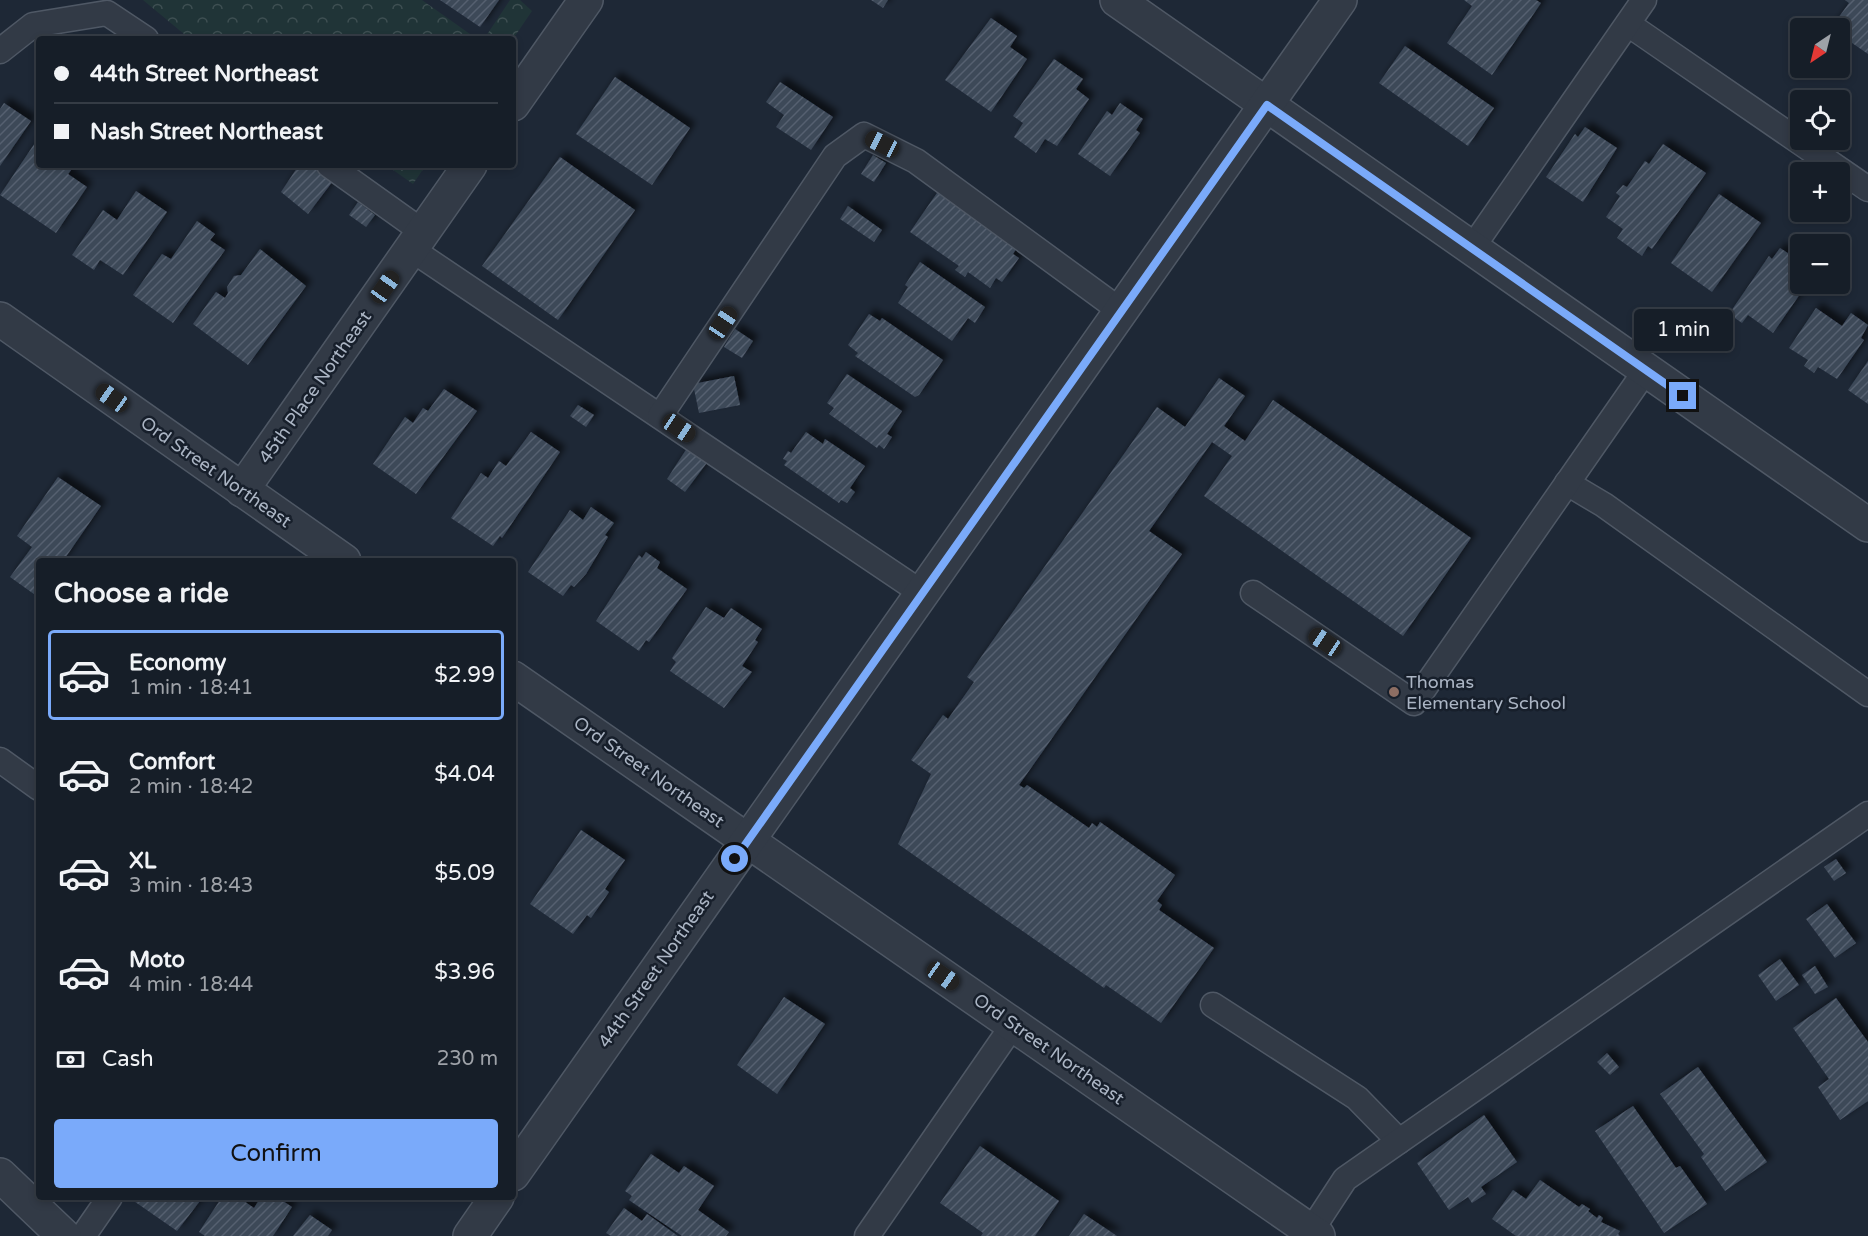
<!DOCTYPE html>
<html lang="en">
<head>
<meta charset="utf-8">
<style>
  :root { --surface:#161e28; --page:#1f2730; --text:#f1f3f6; --muted:#9ea2a8; --line:#353c45; --accent:#7aaafa }
  body { margin:0; font-family:"Varela Round",sans-serif; background:var(--page); color:var(--text); height:100vh; display:flex; flex-direction:column; font-size:22px; white-space:nowrap }
  * { box-sizing:border-box; margin:0 }
  p { font-size:20px; color:var(--muted) }
  .icon { flex:none; width:33px; height:33px; fill:none; stroke:currentColor; stroke-width:2; stroke-linecap:round; stroke-linejoin:round }
  .map { position:relative; flex:1; overflow:hidden }
  .sheet { position:absolute; left:36px; top:558px; width:480px; height:642px; display:flex; flex-direction:column; background:var(--surface); border-radius:6px; box-shadow:0 3px 9px #0003,0 0 0 2px var(--line) }
  .sheet>* { flex:none }
  .top-card { position:absolute; left:36px; top:36px; width:480px; height:132px; border-radius:6px; box-shadow:0 3px 9px #0003,0 0 0 2px var(--line); display:grid; align-content:center; height:132px; padding:0 18px; background:var(--surface) }
  .needle { width:39px; rotate:215deg }
  .buttons { position:absolute; left:1790px; top:18px; display:grid; gap:12px }
  .buttons a { display:grid; place-items:center; width:60px; height:60px; border-radius:6px; background:var(--surface); box-shadow:0 3px 9px #0003,0 0 0 2px var(--line); font-size:30px }
  .end { position:absolute; width:27px; height:27px; margin:-14px; border:8px solid #7aaafa; background:#111; box-shadow:0 0 0 3px #111 }
  .from { border-radius:50% }
  .bubble { position:absolute; height:42px; border-radius:6px; background:var(--surface); box-shadow:0 3px 9px #0003,0 0 0 2px var(--line); font-size:20px; font-weight:600; line-height:42px; text-align:center }
  .car { position:absolute; width:18px; height:36px; margin:-18px -9px; border-radius:8px; box-shadow:0 0 4px 2px #0007; background:linear-gradient(#222 24%,#8ab4d8 0 40%,#222 0 76%,#8ab4d8 0 86%,#222 0) }
  .top-card b { display:flex; align-items:center; gap:21px; height:57px; font-size:22px }
  .top-card b+b { border-top:2px solid var(--line) }
  .top-card i { width:15px; height:15px; background:var(--text) }
  ul { padding:0; list-style:none }
  li { display:flex; align-items:center; gap:18px; height:90px; margin:0 12px 9px; padding:0 6px; border:3px solid transparent; border-radius:6px }
  li div { flex:1 }
  li b { display:block; font-size:22px }
  li em { font-style:normal; font-weight:600 }
  li.on { border-color:var(--accent) }
  li>.icon { width:54px; height:54px; stroke-width:1.5 }
  h2 { padding:0 18px; font-size:27px; line-height:72px }
  .pay { display:flex; align-items:center; gap:15px; height:66px; padding:0 18px; font-size:22px }
  .pay p { margin-inline-start:auto }
  .primary-button { display:flex; gap:12px; margin-top:auto; padding:12px 18px }
  .primary-button a { flex:1; height:69px; border-radius:6px; background:var(--accent); color:#111; font-size:24px; font-weight:600; line-height:69px; text-align:center }
  .map>svg:first-child { display:block }
  .forest { fill:url(#forest-crowns) }
  .building { fill:url(#building-hatch); filter:url(#shadow) }
  .lines { fill:none; stroke-linecap:round; stroke-linejoin:round }
  .service-casing { stroke:#4f5865; stroke-width:27 }
  .minor-casing { stroke:#4f5865; stroke-width:36 }
  .service { stroke:#323a46; stroke-width:24 }
  .minor { stroke:#323a46; stroke-width:33 }
  .route { stroke:#7aaafa; stroke-width:8 }
  .education-dot { fill:#8d6e63; stroke:#171f2b; stroke-width:2 }
  .labels { text-anchor:middle; dominant-baseline:central; stroke-width:5; stroke-linejoin:round; paint-order:stroke }
  .street-label { font-size:18px; fill:#abb5c4; stroke:#171f2b }
  .poi-label { font-size:18px; fill:#abb5c4; stroke:#171f2b; text-anchor:start }
</style>
</head>
<body>
<div class="map">
<svg width="1868" height="1236" viewBox="0 0 1868 1236">
  <defs>
    <pattern id="forest-crowns" width="20" height="18" patternUnits="userSpaceOnUse" patternTransform="scale(1.5)"><rect width="20" height="18" fill="#203437"/><path d="M2 6a3 3 0 1 1 6 0M12 15a3 3 0 1 1 6 0" fill="none" stroke="#3e4f52"/></pattern>
    <pattern id="building-hatch" width="6" height="6" patternUnits="userSpaceOnUse" patternTransform="scale(1.5)"><rect width="6" height="6" fill="#3c4859"/><path d="M-1 1l2-2M0 6l6-6M5 7l2-2" fill="none" stroke="#56606f"/></pattern>
    <filter id="shadow"><feDropShadow dx="5.5" dy="-5.5" stdDeviation="3" flood-color="#0009"/></filter>
  </defs>
  <rect width="100%" height="100%" fill="#1e2836"/>
  <g class="forest">
    <polygon points="143,0 422,0 477,39 190,39"/>
    <polygon points="510,0 520,0 532,11 513,39 484,39"/>
    <polygon points="386,165 426,165 413,184"/>
  </g>
  <g class="building">
    <polygon points="440,0 499,0 480,27"/>
    <polygon points="871,0 888,0 883,8"/>
    <polygon points="1464,0 1536,0 1541,3 1492,75 1447,43 1472,6"/>
    <polygon points="1845,0 1868,0 1868,54 1839,34 1839,28 1831,28 1849,3"/>
    <polygon points="991,18 1017,36 1010,47 1027,59 991,112 945,80"/>
    <polygon points="1405,46 1494,108 1468,146 1379,83"/>
    <polygon points="1054,59 1083,79 1076,89 1089,99 1057,146 1045,139 1036,153 1014,137 1023,123 1013,116"/>
    <polygon points="615,77 690,128 652,185 576,134"/>
    <polygon points="780,82 833,117 811,150 776,127 784,115 766,102"/>
    <polygon points="4,103 31,121 0,166 0,109"/>
    <polygon points="1120,103 1143,119 1136,130 1140,133 1110,176 1078,154 1107,111 1112,115"/>
    <polygon points="1585,127 1617,148 1583,202 1546,177 1575,134 1578,137"/>
    <polygon points="39,137 39,165 75,165 68,174 87,187 56,233 0,195"/>
    <polygon points="1663,144 1706,173 1652,249 1648,246 1642,256 1617,238 1623,229 1606,217 1620,196 1616,193 1623,185 1627,187 1645,161 1649,164"/>
    <polygon points="873,155 886,163 874,182 861,174"/>
    <polygon points="560,157 635,210 558,320 482,266"/>
    <polygon points="299,165 317,165 336,177 308,214 281,192"/>
    <polygon points="939,190 1018,246 1013,254 1019,258 1002,282 996,278 990,288 968,272 965,277 955,270 959,266 910,232"/>
    <polygon points="136,191 167,212 123,275 100,260 94,270 72,255 103,210 117,220"/>
    <polygon points="1719,194 1761,223 1712,292 1671,263"/>
    <polygon points="358,202 375,215 366,227 349,215"/>
    <polygon points="848,206 882,230 874,242 840,219"/>
    <polygon points="197,221 215,234 210,240 225,250 173,323 133,295 162,254 171,259"/>
    <polygon points="1780,248 1800,261 1800,284 1807,284 1773,333 1748,315 1742,323 1729,314 1769,256 1772,259"/>
    <polygon points="260,249 306,286 248,365 193,324 216,292 225,298 228,293 227,287 234,276 241,275"/>
    <polygon points="920,262 985,307 975,323 968,318 952,341 898,303 908,287 905,285"/>
    <polygon points="1816,308 1842,326 1851,313 1868,325 1861,338 1864,340 1837,379 1818,367 1814,373 1804,366 1808,360 1789,348"/>
    <polygon points="869,314 880,321 882,318 943,360 919,395 915,397 855,356 858,353 848,345"/>
    <polygon points="735,329 753,341 742,358 724,347"/>
    <polygon points="1868,361 1868,404 1848,390"/>
    <polygon points="847,374 902,411 887,434 892,437 884,449 879,445 877,448 829,414 834,408 827,403"/>
    <polygon points="734,376 740,405 699,413 693,384"/>
    <polygon points="1219,378 1245,396 1224,426 1245,441 1273,400 1471,538 1403,636 1204,496 1232,456 1212,442 1149,531 1182,554 1019,785 1024,788 1027,785 1089,828 1092,823 1097,827 1100,822 1175,875 1157,901 1162,905 1159,910 1214,948 1161,1023 1106,985 1104,988 898,844 931,774 911,760 943,715 948,719 974,682 967,677 1157,407 1185,427"/>
    <polygon points="444,389 477,411 416,494 373,464 405,417 413,423 423,408 428,411"/>
    <polygon points="578,405 594,415 586,427 570,416"/>
    <polygon points="531,432 560,452 502,538 500,536 493,546 451,518 481,473 488,478 499,461 506,466"/>
    <polygon points="806,432 823,444 825,439 865,466 850,488 855,492 847,503 841,500 839,503 784,465 787,461 783,459 788,451 791,453"/>
    <polygon points="691,442 712,456 685,492 667,479"/>
    <polygon points="58,477 101,506 63,561 39,561 38,597 10,577 32,547 17,536"/>
    <polygon points="591,507 614,523 605,535 608,537 586,574 574,587 571,585 563,596 528,572 570,510 583,520"/>
    <polygon points="646,552 660,562 657,568 687,589 649,642 646,640 639,651 596,621 639,555 642,558"/>
    <polygon points="706,607 724,618 731,608 762,629 755,640 758,642 742,666 752,672 724,708 670,671 676,662 672,658"/>
    <polygon points="581,830 625,860 605,889 609,892 591,918 587,915 573,934 530,904"/>
    <polygon points="1836,859 1846,873 1834,881 1824,867"/>
    <polygon points="1827,904 1856,943 1835,958 1806,919"/>
    <polygon points="1780,959 1799,985 1776,1001 1758,975"/>
    <polygon points="1815,966 1828,987 1815,994 1802,975"/>
    <polygon points="784,997 825,1024 777,1094 737,1065"/>
    <polygon points="1836,998 1868,1042 1868,1101 1840,1120 1818,1087 1829,1079 1793,1028"/>
    <polygon points="1607,1053 1619,1067 1610,1075 1597,1062"/>
    <polygon points="1698,1067 1767,1162 1725,1191 1701,1157 1704,1154 1660,1094"/>
    <polygon points="1633,1106 1676,1168 1680,1166 1707,1204 1664,1233 1595,1131"/>
    <polygon points="1484,1115 1517,1162 1481,1187 1486,1194 1472,1203 1468,1197 1449,1210 1417,1163"/>
    <polygon points="980,1146 1059,1201 1035,1236 981,1236 983,1233 940,1203"/>
    <polygon points="651,1154 679,1173 684,1166 714,1186 698,1210 729,1232 726,1236 682,1236 629,1200 632,1196 625,1191"/>
    <polygon points="1540,1180 1579,1207 1582,1204 1590,1209 1588,1211 1597,1218 1599,1215 1603,1218 1601,1222 1620,1231 1618,1234 1620,1236 1516,1236 1492,1219 1513,1190 1526,1199"/>
    <polygon points="128,1197 203,1197 177,1231"/>
    <polygon points="222,1197 238,1197 254,1208 261,1197 277,1197 292,1207 273,1236 205,1236 199,1232"/>
    <polygon points="624,1208 642,1221 647,1214 678,1236 611,1236 606,1233"/>
    <polygon points="1084,1214 1117,1236 1069,1236"/>
    <polygon points="310,1215 332,1230 328,1236 293,1236"/>
  </g>
  <g class="lines">
    <g class="service-casing">
      <g id="service">
        <polyline points="1628,24 1868,189"/>
        <polyline points="0,51 33,25 107,13 146,39"/>
        <polyline points="329,165 423,232"/>
        <polyline points="1472,248 1644,0"/>
        <polyline points="411,249 922,593"/>
        <polyline points="660,416 835,156 864,135 916,161 1121,311"/>
        <polyline points="1567,483 1604,505 1868,694"/>
        <polyline points="1253,593 1414,703 1646,370"/>
        <polyline points="0,760 39,788"/>
        <polyline points="1213,1005 1357,1098 1399,1141"/>
        <polyline points="1311,1231 1345,1179 1868,814"/>
        <polyline points="83,1236 110,1197"/>
        <polyline points="867,1236 1013,1025"/>
      </g>
    </g>
    <g class="minor-casing">
      <g id="minor">
        <polyline points="1117,0 1868,525"/>
        <polyline points="513,104 586,0"/>
        <polyline points="0,319 344,561"/>
        <polyline points="242,490 470,165"/>
        <polyline points="513,678 1318,1236"/>
        <polyline points="513,1174 1340,0"/>
        <polyline points="0,1175 64,1236"/>
        <polyline points="470,1236 497,1197"/>
      </g>
    </g>
    <use href="#service" class="service"/>
    <use href="#minor" class="minor"/>
  </g>
  <g class="lines">
    <polyline class="route" points="735,859 1267,105 1683,396"/>
  </g>
  <circle class="education-dot" cx="1394" cy="692" r="6"/>
  <g class="labels">
    <g class="street-label">
      <text transform="translate(315 387) rotate(-55)">45th Place Northeast</text>
      <text transform="translate(216 472) rotate(35)">Ord Street Northeast</text>
      <text transform="translate(649 772) rotate(35)">Ord Street Northeast</text>
      <text transform="translate(656 969) rotate(-55)">44th Street Northeast</text>
      <text transform="translate(1049 1049) rotate(35)">Ord Street Northeast</text>
    </g>
    <g class="poi-label">
      <text x="1406" y="682">Thomas<tspan x="1406" dy="21">Elementary School</tspan></text>
    </g>
  </g>
</svg>
<div class="buttons">
<a><svg class="needle" viewBox="-14 -14 28 28"><path d="M0-13l5 13h-10z" fill="#e53935"/><path d="M0 13l5-13h-10z" fill="#9ea2a8"/></svg></a>
<a><svg class="icon" aria-label="locate" viewBox="0 0 24 24"><circle cx="12" cy="12" r="6"/><path d="M12 2v4M12 18v4M2 12h4M18 12h4"/></svg></a>
<a>+</a>
<a>−</a>
</div>
<i class="end from" style="left:735px;top:859px"></i>
<i class="end" style="left:1683px;top:396px"></i>
<div class="bubble" style="left:1634px;top:309px;width:99px">1 min</div>
<i class="car" style="left:882px;top:144px;rotate:297deg"></i>
<i class="car" style="left:385px;top:287px;rotate:35deg"></i>
<i class="car" style="left:723px;top:323px;rotate:34deg"></i>
<i class="car" style="left:112px;top:398px;rotate:305deg"></i>
<i class="car" style="left:679px;top:428px;rotate:124deg"></i>
<i class="car" style="left:1325px;top:642px;rotate:304deg"></i>
<i class="car" style="left:943px;top:976px;rotate:125deg"></i>
<div class="top-card">
<b><i class="from"></i>44th Street Northeast</b>
<b><i></i>Nash Street Northeast</b>
</div>
<section class="sheet">
<h2>Choose a ride</h2>
<ul>
<li class="on"><svg class="icon" aria-label="car" viewBox="0 0 24 24"><path d="M5 17H2v-5l4-1 3-4h7l3 4 3 1v5h-3M9 17h6M6 11h13"/><circle cx="7" cy="17" r="2"/><circle cx="17" cy="17" r="2"/></svg><div><b>Economy</b><p>1 min · 18:41</p></div><em>$2.99</em></li>
<li><svg class="icon" aria-label="car" viewBox="0 0 24 24"><path d="M5 17H2v-5l4-1 3-4h7l3 4 3 1v5h-3M9 17h6M6 11h13"/><circle cx="7" cy="17" r="2"/><circle cx="17" cy="17" r="2"/></svg><div><b>Comfort</b><p>2 min · 18:42</p></div><em>$4.04</em></li>
<li><svg class="icon" aria-label="car" viewBox="0 0 24 24"><path d="M5 17H2v-5l4-1 3-4h7l3 4 3 1v5h-3M9 17h6M6 11h13"/><circle cx="7" cy="17" r="2"/><circle cx="17" cy="17" r="2"/></svg><div><b>XL</b><p>3 min · 18:43</p></div><em>$5.09</em></li>
<li><svg class="icon" aria-label="car" viewBox="0 0 24 24"><path d="M5 17H2v-5l4-1 3-4h7l3 4 3 1v5h-3M9 17h6M6 11h13"/><circle cx="7" cy="17" r="2"/><circle cx="17" cy="17" r="2"/></svg><div><b>Moto</b><p>4 min · 18:44</p></div><em>$3.96</em></li>
</ul>
<div class="pay"><svg class="icon" aria-label="cash" viewBox="0 0 24 24"><path d="M3 7h18v10H3z"/><circle cx="12" cy="12" r="2"/></svg>Cash<p>230 m</p></div>
<div class="primary-button"><a>Confirm</a></div>
</section>
</div>
</body>
</html>
